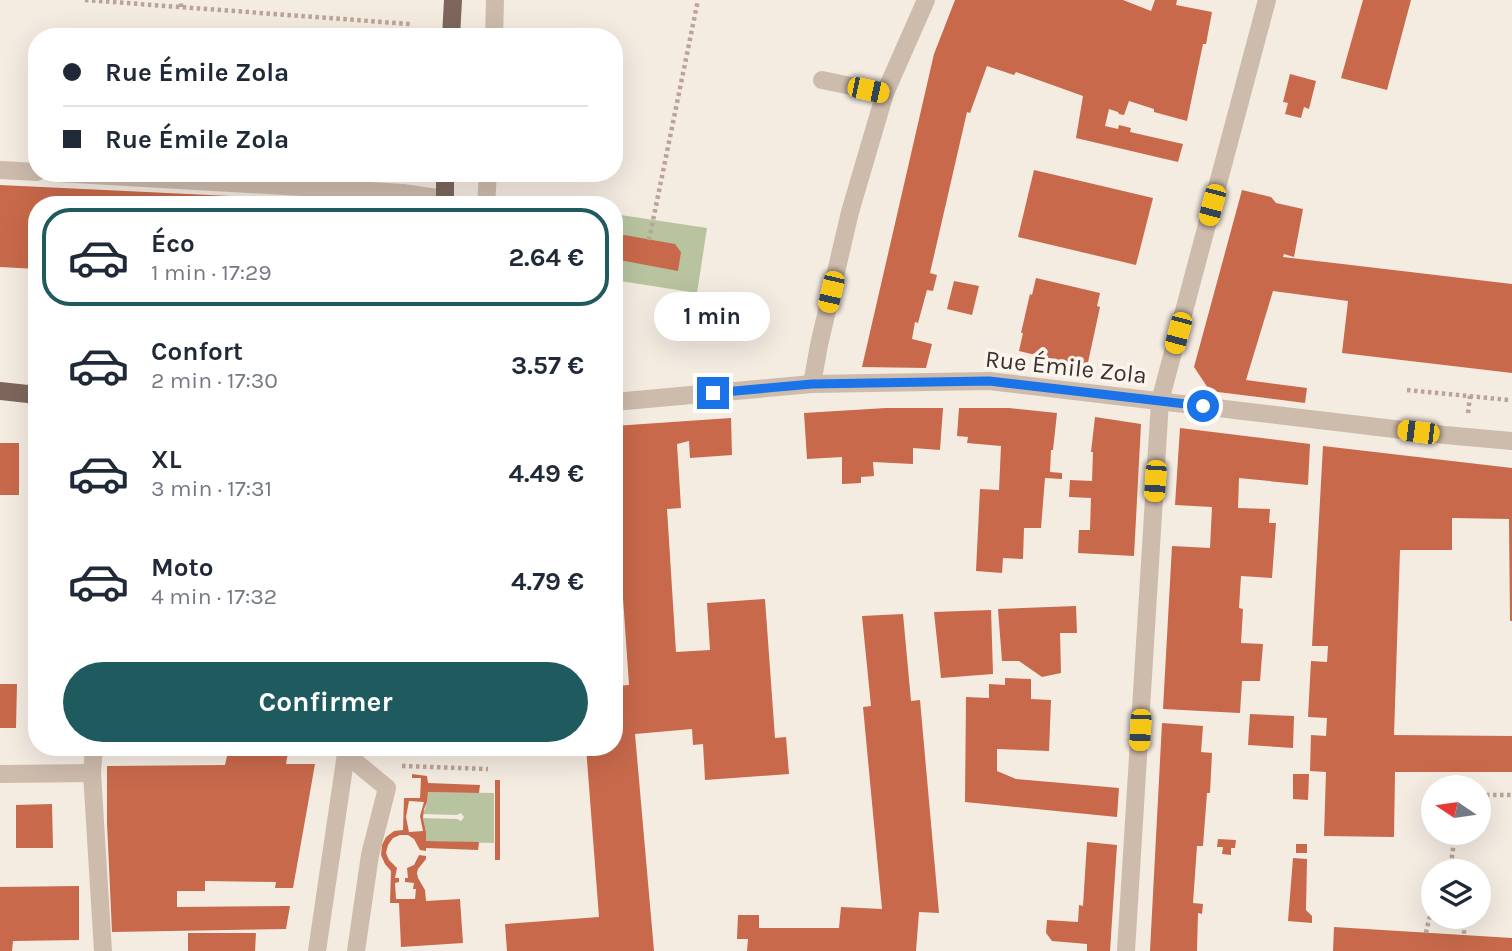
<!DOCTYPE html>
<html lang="fr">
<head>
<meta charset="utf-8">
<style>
  :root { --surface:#fff; --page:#f2f2f3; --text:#1f2937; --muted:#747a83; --line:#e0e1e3; --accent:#1f5a5e }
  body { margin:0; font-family:Karla,sans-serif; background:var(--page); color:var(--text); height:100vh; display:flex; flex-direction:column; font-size:26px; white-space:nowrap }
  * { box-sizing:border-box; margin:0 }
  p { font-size:23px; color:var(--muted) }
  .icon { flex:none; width:38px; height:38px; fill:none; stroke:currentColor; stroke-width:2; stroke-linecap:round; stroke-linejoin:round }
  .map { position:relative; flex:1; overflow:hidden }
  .panel { position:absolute; left:28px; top:196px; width:595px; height:560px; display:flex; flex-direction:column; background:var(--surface); border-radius:28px; box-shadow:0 7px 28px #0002 }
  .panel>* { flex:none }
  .hud { position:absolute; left:28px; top:28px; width:595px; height:154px; border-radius:28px; box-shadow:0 7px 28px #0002; display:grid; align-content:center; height:154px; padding:0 35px; background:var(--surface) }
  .needle { width:46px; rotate:283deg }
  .controls { position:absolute; left:1421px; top:775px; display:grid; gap:14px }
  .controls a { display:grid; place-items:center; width:70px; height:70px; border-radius:50%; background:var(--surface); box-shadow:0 7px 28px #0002; font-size:35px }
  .end { position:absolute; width:32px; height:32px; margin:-16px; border:9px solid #1a73e8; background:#fff; box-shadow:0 0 0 4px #fff }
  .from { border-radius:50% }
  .bubble { position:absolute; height:49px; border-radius:24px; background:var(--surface); box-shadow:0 7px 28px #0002; font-size:23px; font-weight:700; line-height:49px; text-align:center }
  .car { position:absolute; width:21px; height:42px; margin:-21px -10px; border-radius:9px; box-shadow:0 0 5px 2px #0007; background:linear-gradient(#f5c518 24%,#345 0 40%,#f5c518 0 76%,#345 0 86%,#f5c518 0) }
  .hud b { display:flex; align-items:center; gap:24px; height:66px; font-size:26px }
  .hud b+b { border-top:2px solid var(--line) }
  .hud i { width:18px; height:18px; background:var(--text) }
  ul { padding:12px 0 0; list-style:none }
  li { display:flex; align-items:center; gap:21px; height:98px; margin:0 14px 10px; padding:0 21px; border:4px solid transparent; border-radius:28px }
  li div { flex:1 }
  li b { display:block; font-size:26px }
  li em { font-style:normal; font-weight:700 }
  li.selected { border-color:var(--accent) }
  li>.icon { width:63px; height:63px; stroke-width:1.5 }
  .primary-button { display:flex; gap:14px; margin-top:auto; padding:14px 35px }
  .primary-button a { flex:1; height:80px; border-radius:42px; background:var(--accent); color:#fff; font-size:28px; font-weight:700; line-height:80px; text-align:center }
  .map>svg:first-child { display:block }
  .green { fill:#b8c4a0 }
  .building { fill:#c8694b; fill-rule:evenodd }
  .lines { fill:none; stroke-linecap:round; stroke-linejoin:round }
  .path { stroke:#b9a596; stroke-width:4.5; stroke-dasharray:3.5 3.5; stroke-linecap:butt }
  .minor { stroke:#cdbbac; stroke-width:18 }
  .major { stroke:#7d675c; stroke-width:18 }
  .route { stroke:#1a73e8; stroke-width:9 }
  .labels { text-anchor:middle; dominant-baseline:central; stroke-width:7; stroke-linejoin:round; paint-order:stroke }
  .street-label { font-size:24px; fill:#3b302b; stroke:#fbf5ee }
</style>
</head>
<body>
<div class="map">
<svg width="1512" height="951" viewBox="0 0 1512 951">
  <rect width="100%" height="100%" fill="#f4ebe1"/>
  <g class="green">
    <polygon points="614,214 707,228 697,293 614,280"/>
    <polygon points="428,792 494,793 494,843 426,841 426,832 423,818 457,819 461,821 464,817 461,813 457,815 423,814 427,802"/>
  </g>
  <g class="building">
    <polygon points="955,0 1123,0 1151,11 1155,0 1177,0 1176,5 1212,12 1206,44 1203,44 1187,121 1154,112 1154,109 1129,101 1124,115 1119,114 1118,112 1109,109 1105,126 1118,129 1119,125 1131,128 1130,132 1183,144 1178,162 1076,138 1083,96 1016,72 1014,75 987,66 970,113 967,112 930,273 937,275 933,291 927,290 918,323 915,322 912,339 932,344 926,368 862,367 934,54"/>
    <polygon points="1363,0 1411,0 1387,90 1341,78"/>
    <polygon points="1290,74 1316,81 1309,109 1304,107 1301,118 1285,114 1288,103 1283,102"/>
    <polygon points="1034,170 1153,198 1136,265 1018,237"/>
    <polygon points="0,185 334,201 333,205 37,205 37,269 0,267"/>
    <polygon points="1242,190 1271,197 1276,203 1303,209 1294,257 1284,254 1283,257 1512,284 1512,373 1342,353 1348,301 1273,291 1246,380 1307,388 1305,403 1210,391 1194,367"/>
    <polygon points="624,235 675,244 681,252 678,271 614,259 614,240"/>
    <polygon points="1036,278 1100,293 1097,306 1100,307 1087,367 1084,366 1083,377 1048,373 1052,359 1019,351 1023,333 1021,333 1030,294 1032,295"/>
    <polygon points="954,281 979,286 972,315 947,309"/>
    <polygon points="886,408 943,408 940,450 913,448 913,464 873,462 874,476 861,477 861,483 842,484 842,457 807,459 804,413"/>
    <polygon points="959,408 1009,408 1057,413 1053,450 1051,450 1050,472 1062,473 1062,479 1045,478 1041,528 1024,528 1023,559 1003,558 1002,573 976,571 980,489 999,490 1001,446 967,443 968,437 957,436"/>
    <polygon points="1095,417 1141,424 1134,556 1078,553 1079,530 1090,530 1091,498 1069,497 1070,480 1092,481 1093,452 1091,452"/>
    <polygon points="731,418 732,455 690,458 689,441 677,444 681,508 667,509 676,652 710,650 707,603 765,599 775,738 786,737 789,774 705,780 703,744 693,745 692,729 635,734 654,951 507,951 505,924 599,917 586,747 614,747 614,686 629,685 614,468 614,426"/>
    <polygon points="1180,428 1310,444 1308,485 1239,478 1238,508 1270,509 1269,523 1276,523 1272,578 1241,576 1239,608 1243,609 1241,643 1263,644 1260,681 1242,681 1240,713 1163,709 1172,546 1210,548 1212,507 1175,505"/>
    <rect x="0" y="443" width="19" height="52"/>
    <polygon points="1323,446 1512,468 1512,621 1510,621 1509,519 1452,518 1452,550 1400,550 1394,735 1512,736 1512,772 1395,772 1394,837 1324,836 1326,772 1310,771 1311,735 1326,736 1327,718 1308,717 1311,661 1327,662 1328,646 1312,646"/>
    <polygon points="1076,606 1077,633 1060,633 1061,673 1042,677 1019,661 1002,661 998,609"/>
    <polygon points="991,610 993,674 941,678 934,612"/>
    <polygon points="903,614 911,701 920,700 939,913 919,912 916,951 747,951 748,939 737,939 738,915 759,915 759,928 839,928 841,907 882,909 863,707 871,706 862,616"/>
    <polygon points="1005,678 1031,679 1031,699 1051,700 1049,751 997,749 997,771 1016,779 1119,788 1117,817 965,802 966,697 989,698 989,684 1005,685"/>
    <polygon points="0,684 17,684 16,728 0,728"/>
    <polygon points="1250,714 1294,716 1293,748 1248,745"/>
    <polygon points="1162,723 1203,726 1201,752 1212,753 1210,793 1207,793 1203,846 1197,846 1193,903 1203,904 1202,914 1198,913 1197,951 1150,951"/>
    <polygon points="229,747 289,747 286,764 315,764 293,888 275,888 276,882 205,881 205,891 177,891 177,907 290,906 286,929 112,932 107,823 107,766 225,765"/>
    <path d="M412 774 427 776 428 783 480 785 479 793 428 792 427 802 424 809 423 818 426 832V841L479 842 478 850 426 848V851L420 850 414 839 408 835H400L393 838 388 845 386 853 389 860 397 868 395 878H399V882L395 883 396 899H415L416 889H413L414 883 405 882V878H408L407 868 414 865 419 855 426 856V859L418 869 417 873 418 878 425 890 426 901 460 899 463 943 401 947 399 903H390L391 871 385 864 381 855 382 845 386 837 394 831 403 830 404 798H420L421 778H412ZM409 801 424 802 420 816 423 831 409 832 406 817Z"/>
    <polygon points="1293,774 1309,774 1308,800 1293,799"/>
    <rect x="495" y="780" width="5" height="80"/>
    <polygon points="52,804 53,848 16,848 16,805"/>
    <polygon points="1218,839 1236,840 1235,848 1231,848 1231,855 1222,854 1223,847 1217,847"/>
    <polygon points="1087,842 1117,845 1110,951 1087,951 1087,944 1052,941 1046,933 1047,920 1078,922 1079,905 1083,906"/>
    <rect x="1296" y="844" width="11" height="9"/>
    <polygon points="1293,858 1307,859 1306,910 1312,916 1312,923 1288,921"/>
    <polygon points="79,886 79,940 13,941 12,951 0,951 0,887"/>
    <polygon points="1334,927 1512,938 1512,951 1333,951"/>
    <polygon points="188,933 256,933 255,951 188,951"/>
  </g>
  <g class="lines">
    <g class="path">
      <polyline points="85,0 410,24"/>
      <polyline points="181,7 181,0"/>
      <polyline points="649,240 698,0"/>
      <polyline points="1407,390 1509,400"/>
      <polyline points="1468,413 1470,396"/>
      <polyline points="402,766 488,769"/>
      <polyline points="1479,795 1512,795"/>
      <polyline points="1450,872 1455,833"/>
      <polyline points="1461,917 1464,923 1464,935"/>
      <polyline points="1426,933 1429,919 1433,913"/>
    </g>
    <g class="minor">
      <polyline points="494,37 495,0"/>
      <polyline points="822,80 885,93"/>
      <polyline points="0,170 37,172"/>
      <polyline points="57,173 354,190 403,193 444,199"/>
      <polyline points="486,205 488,173"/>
      <polyline points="812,384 819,345 850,212 885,93 926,0"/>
      <polyline points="614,402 812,384 989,381 1445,435 1512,441"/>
      <polyline points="94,747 92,773 103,951"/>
      <polyline points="346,754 387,788 370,855 356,951"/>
      <polyline points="0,774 92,773"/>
      <polyline points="317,951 347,747"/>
      <polyline points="1126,951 1160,401 1267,0"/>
    </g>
    <g class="major">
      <polyline points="451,37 453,0"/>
      <polyline points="445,205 445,173"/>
      <polyline points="0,391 37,395"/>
    </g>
  </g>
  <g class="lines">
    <polyline class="route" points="713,393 812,384 989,381 1203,406"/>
  </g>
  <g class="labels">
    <g class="street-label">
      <text transform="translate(1066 367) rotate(6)">Rue Émile Zola</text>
    </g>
  </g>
</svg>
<div class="controls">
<a><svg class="needle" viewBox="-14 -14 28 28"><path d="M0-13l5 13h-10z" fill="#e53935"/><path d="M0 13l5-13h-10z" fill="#747a83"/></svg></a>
<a><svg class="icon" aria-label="layers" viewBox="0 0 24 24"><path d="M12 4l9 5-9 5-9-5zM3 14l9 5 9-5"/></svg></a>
</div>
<i class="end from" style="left:1203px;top:406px"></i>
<i class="end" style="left:713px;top:393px"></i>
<div class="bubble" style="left:654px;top:292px;width:116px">1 min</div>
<i class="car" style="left:868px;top:90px;rotate:102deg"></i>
<i class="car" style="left:1212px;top:205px;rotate:195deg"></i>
<i class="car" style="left:831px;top:292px;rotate:193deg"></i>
<i class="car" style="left:1178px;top:333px;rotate:195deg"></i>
<i class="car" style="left:1418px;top:432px;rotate:277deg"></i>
<i class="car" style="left:1155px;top:481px;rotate:184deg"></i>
<i class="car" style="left:1140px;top:730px;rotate:183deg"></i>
<div class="hud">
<b><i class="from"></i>Rue Émile Zola</b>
<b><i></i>Rue Émile Zola</b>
</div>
<section class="panel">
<ul>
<li class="selected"><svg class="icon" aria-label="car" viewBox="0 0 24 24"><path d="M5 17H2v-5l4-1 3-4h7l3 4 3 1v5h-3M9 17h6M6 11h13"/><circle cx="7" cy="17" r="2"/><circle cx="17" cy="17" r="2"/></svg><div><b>Éco</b><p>1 min · 17:29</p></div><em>2.64 €</em></li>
<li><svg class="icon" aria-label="car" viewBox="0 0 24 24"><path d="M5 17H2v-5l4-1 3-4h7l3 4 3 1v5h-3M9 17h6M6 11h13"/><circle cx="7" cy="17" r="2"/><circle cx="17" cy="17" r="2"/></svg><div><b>Confort</b><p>2 min · 17:30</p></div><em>3.57 €</em></li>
<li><svg class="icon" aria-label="car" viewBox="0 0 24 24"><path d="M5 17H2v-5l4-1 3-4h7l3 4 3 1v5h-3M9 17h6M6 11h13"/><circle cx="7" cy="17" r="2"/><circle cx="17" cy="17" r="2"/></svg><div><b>XL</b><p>3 min · 17:31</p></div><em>4.49 €</em></li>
<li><svg class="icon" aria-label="car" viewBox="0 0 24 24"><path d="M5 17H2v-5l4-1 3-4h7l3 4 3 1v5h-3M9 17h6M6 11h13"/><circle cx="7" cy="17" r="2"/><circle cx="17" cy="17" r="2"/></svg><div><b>Moto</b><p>4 min · 17:32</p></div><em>4.79 €</em></li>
</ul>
<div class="primary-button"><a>Confirmer</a></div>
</section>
</div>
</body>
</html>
